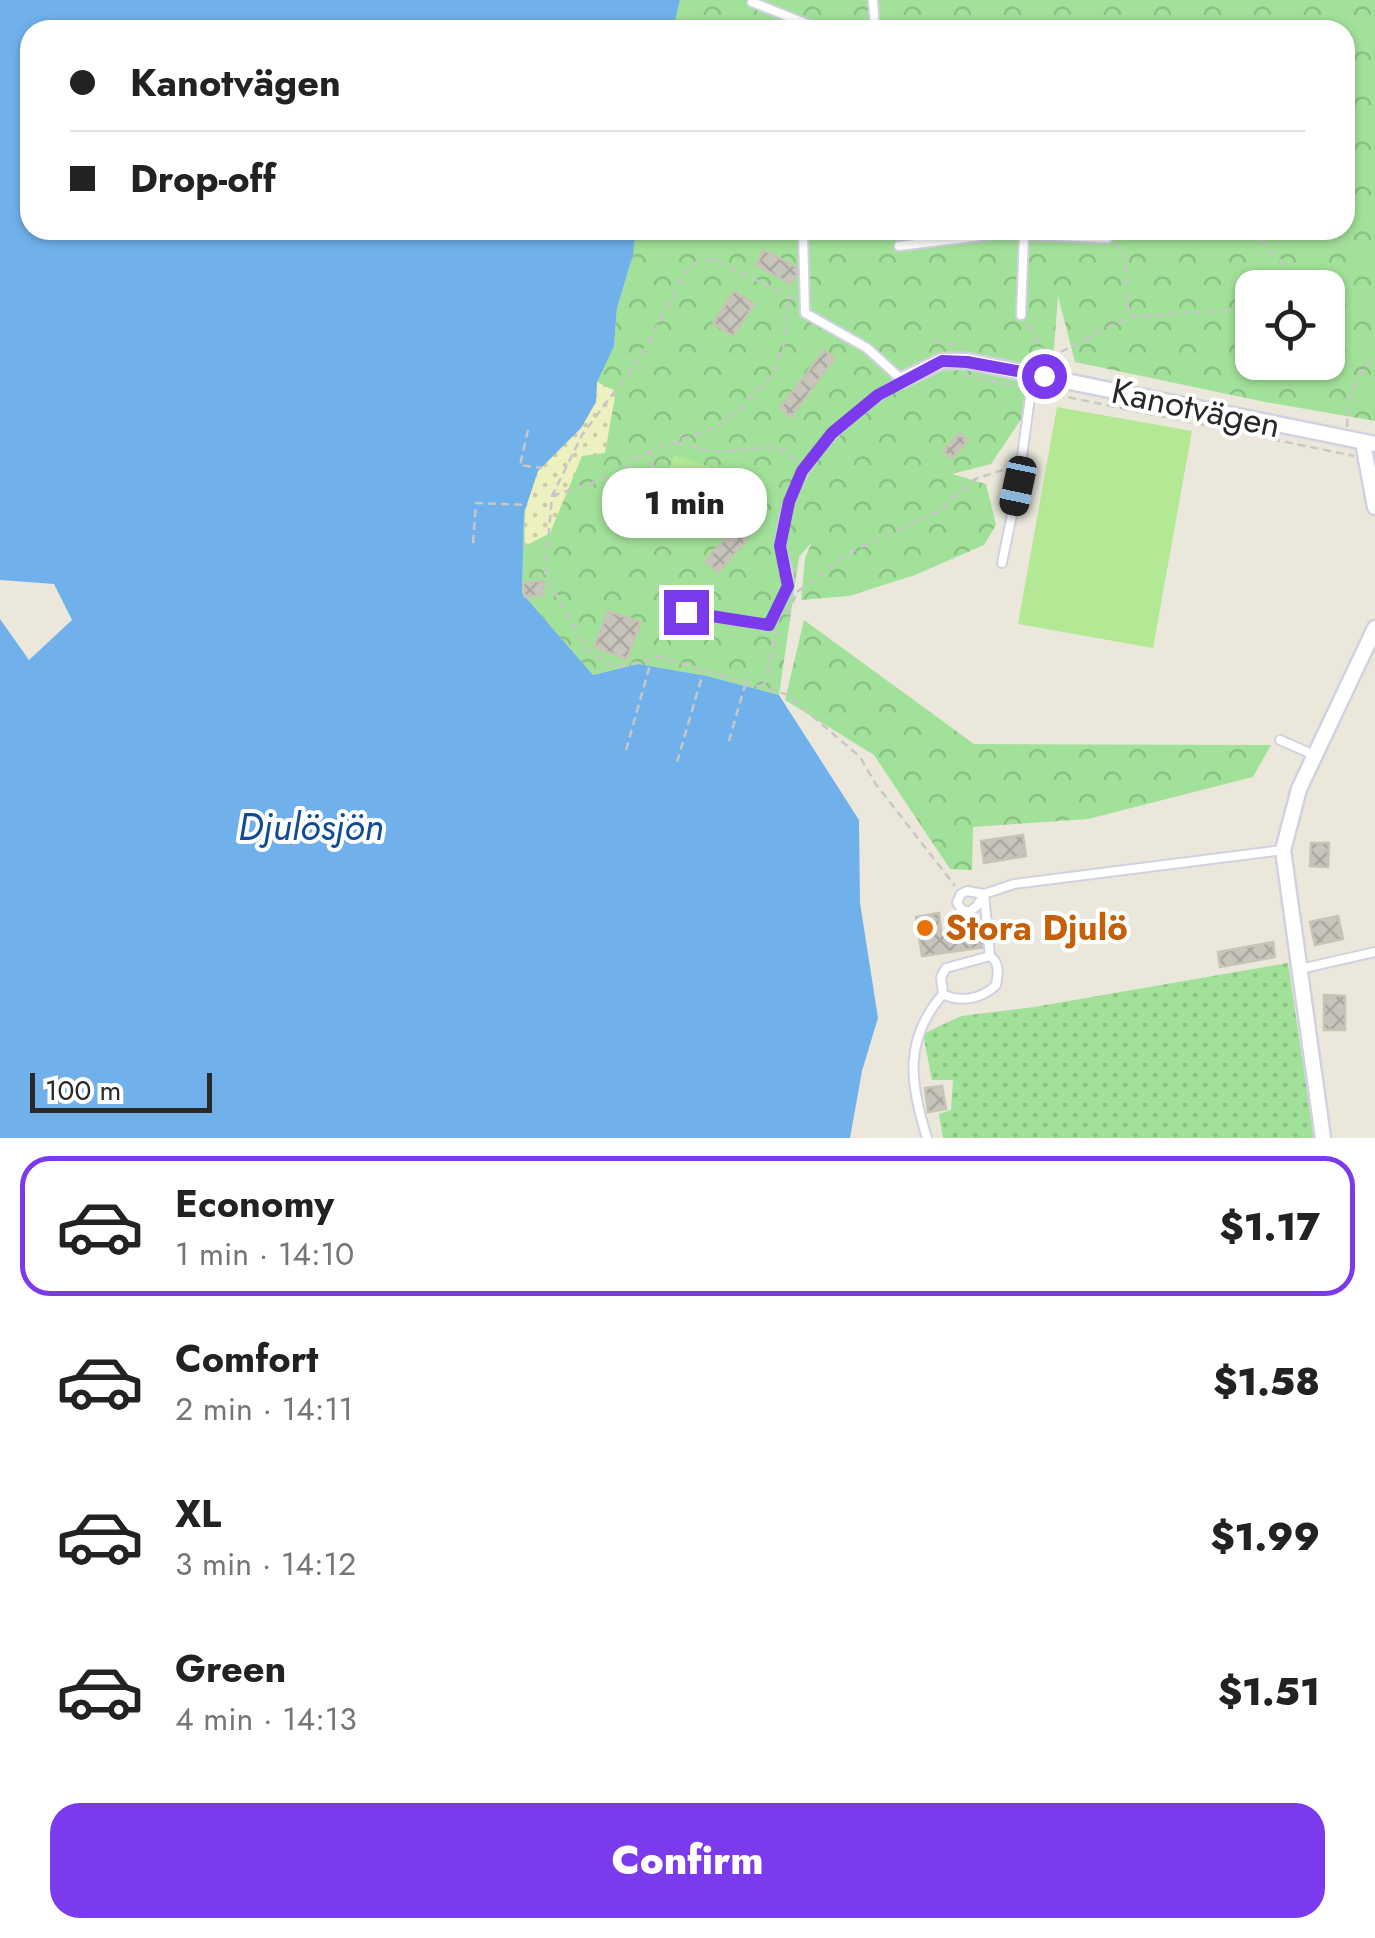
<!DOCTYPE html>
<html lang="en">
<head>
<meta charset="utf-8">
<style>
  :root { --surface:#fff; --page:#f2f2f2; --text:#222; --muted:#767676; --line:#e0e0e0; --accent:#7c3aed }
  body { margin:0; font-family:Jost,sans-serif; background:var(--page); color:var(--text); height:100vh; display:flex; flex-direction:column; font-size:38px; white-space:nowrap }
  * { box-sizing:border-box; margin:0 }
  p { font-size:32px; color:var(--muted) }
  .icon { flex:none; width:55px; height:55px; fill:none; stroke:currentColor; stroke-width:2; stroke-linecap:round; stroke-linejoin:round }
  .map { position:relative; height:1138px; overflow:hidden }
  .side { display:flex; flex-direction:column; background:var(--surface); flex:1 }
  .side>* { flex:none }
  .banner { position:absolute; left:20px; top:20px; width:1335px; height:220px; border-radius:30px; box-shadow:0 2px 8px #0004; display:grid; align-content:center; height:220px; padding:0 50px; background:var(--surface) }
  .buttons { position:absolute; left:1235px; top:270px; display:grid; gap:20px }
  .buttons a { display:grid; place-items:center; width:110px; height:110px; border-radius:20px; background:var(--surface); box-shadow:0 2px 8px #0004; font-size:50px }
  .scale { position:absolute; left:30px; bottom:25px; width:182px; box-sizing:border-box; padding-left:10px; border:5px solid #292929; border-top:0; font-size:28px; line-height:35px; white-space:nowrap; color:#292929; -webkit-text-stroke:8px #fff; paint-order:stroke }
  .end { position:absolute; width:45px; height:45px; margin:-22px; border:12px solid #7c3aed; background:#fff; box-shadow:0 0 0 5px #fff }
  .from { border-radius:50% }
  .bubble { position:absolute; height:70px; border-radius:30px; background:var(--surface); box-shadow:0 2px 8px #0004; font-size:32px; font-weight:800; line-height:70px; text-align:center }
  .car { position:absolute; width:30px; height:60px; margin:-30px -15px; border-radius:12px; box-shadow:0 0 8px 2px #0007; background:linear-gradient(#222 24%,#8ab4d8 0 40%,#222 0 76%,#8ab4d8 0 86%,#222 0) }
  .banner b { display:flex; align-items:center; gap:35px; height:95px; font-size:38px }
  .banner b+b { border-top:2px solid var(--line) }
  .banner i { width:25px; height:25px; background:var(--text) }
  ul { padding:18px 0 0; list-style:none }
  li { display:flex; align-items:center; gap:30px; height:140px; margin:0 20px 15px; padding:0 30px; border:5px solid transparent; border-radius:30px }
  li div { flex:1 }
  li b { display:block; font-size:38px }
  li em { font-style:normal; font-weight:800 }
  li.active { border-color:var(--accent) }
  li>.icon { width:90px; height:90px; stroke-width:1.5 }
  .button { display:flex; gap:20px; margin-top:auto; padding:20px 50px }
  .button a { flex:1; height:115px; border-radius:30px; background:var(--accent); color:#fff; font-size:40px; font-weight:800; line-height:115px; text-align:center }
  .map>svg:first-child { display:block }
  .grass { fill:url(#grass-dots) }
  .forest { fill:url(#forest-crowns); fill-rule:evenodd }
  .sand { fill:url(#sand-dots) }
  .pitch { fill:#b3e895 }
  .water { fill:#70b1eb }
  .building { fill:url(#building-cross-hatch); stroke:#c7c4b5; stroke-width:2.5 }
  .lines { fill:none; stroke-linecap:round; stroke-linejoin:round }
  .lane-casing { stroke:#d1d1e2; stroke-width:12 }
  .street-casing { stroke:#d1d1e2; stroke-width:19 }
  .path { stroke:#c7c7c7; stroke-width:2.5; stroke-dasharray:8 5; stroke-linecap:butt }
  .lane { stroke:#fff; stroke-width:8 }
  .street { stroke:#fff; stroke-width:14 }
  .route { stroke:#7c3aed; stroke-width:12 }
  .food-dot { fill:#e8710a; stroke:#fff; stroke-width:4 }
  .labels { text-anchor:middle; dominant-baseline:central; stroke-width:8; stroke-linejoin:round; paint-order:stroke }
  .street-label { font-size:35px; fill:#292929; stroke:#fff }
  .food-label { font-size:35px; font-weight:bold; fill:#c56008; stroke:#fff; text-anchor:start }
  .water-label { font-size:38px; font-style:italic; fill:#104c96; stroke:#fff }
</style>
</head>
<body>
<div class="map">
<svg width="1375" height="1138" viewBox="0 0 1375 1138">
  <defs>
    <pattern id="grass-dots" width="8" height="8" patternUnits="userSpaceOnUse" patternTransform="scale(2.5)"><rect width="8" height="8" fill="#a2e199"/><path d="M2 2h.1M6 6h.1" fill="none" stroke="#8cc184" stroke-width="1.8" stroke-linecap="round"/></pattern>
    <pattern id="forest-crowns" width="20" height="18" patternUnits="userSpaceOnUse" patternTransform="scale(2.5)"><rect width="20" height="18" fill="#a2e199"/><path d="M2 6a3 3 0 1 1 6 0M12 15a3 3 0 1 1 6 0" fill="none" stroke="#8cc184"/></pattern>
    <pattern id="sand-dots" width="8" height="8" patternUnits="userSpaceOnUse" patternTransform="scale(2.5)"><rect width="8" height="8" fill="#edf0bf"/><path d="M2 2h.1M6 6h.1" fill="none" stroke="#cbcea4" stroke-width="1.8" stroke-linecap="round"/></pattern>
    <pattern id="building-cross-hatch" width="8" height="8" patternUnits="userSpaceOnUse" patternTransform="scale(2.5)"><rect width="8" height="8" fill="#c7c4bb"/><path d="M0 0l8 8M0 8l8-8" fill="none" stroke="#aba8a1"/></pattern>
  </defs>
  <rect width="100%" height="100%" fill="#ebe8db"/>
  <polygon class="grass" points="1288,963 1314,1138 943,1138 939,1114 951,1110 953,1080 932,1080 923,1034 961,1016 1034,1007"/>
  <g class="forest">
    <path d="M680 0H1375V421L1265 402 1075 362 1058 296 1052 373 991 464 952 474 986 484 996 525 984 545 915 575 849 596 801 600 805 558 812 542 799 557 779 695 707 676 638 664 593 675 522 593 524 513 614 346 617 308 633 255 636 230H1345V30H673ZM1252 288H1328V362H1252Z"/>
    <polygon points="804,620 974,744 1271,745 1253,777 1088,819 973,827 972,870 950,869 874,755 785,700"/>
  </g>
  <path class="sand" d="M597 382 616 391 605 453 582 456 550 533 525 546C524 522 524 492 538 470 561 436 595 431 597 382Z"/>
  <g class="pitch">
    <polygon points="1057,407 1192,431 1153,648 1018,624"/>
    <polygon points="674,455 710,467 701,492 665,480"/>
  </g>
  <polygon class="water" points="0,0 680,0 673,30 30,30 30,230 636,230 633,255 617,308 614,346 597,382 596,402 581,428 538,471 524,513 522,593 593,675 638,664 707,676 779,695 859,820 860,903 878,1018 862,1071 850,1138 0,1138 0,619 29,660 72,620 54,584 0,580"/>
  <g class="building">
    <polygon points="764,250 800,269 791,284 756,265"/>
    <polygon points="734,291 754,304 733,336 713,323"/>
    <polygon points="824,350 835,358 791,417 780,408"/>
    <polygon points="960,433 968,441 951,459 943,451"/>
    <polygon points="734,529 747,540 718,572 705,561"/>
    <polygon points="543,581 544,595 525,597 523,583"/>
    <polygon points="608,611 641,622 627,659 594,647"/>
    <polygon points="1023,835 1026,856 984,863 981,841"/>
    <polygon points="1311,843 1329,843 1328,867 1310,866"/>
    <polygon points="939,913 941,932 983,926 986,947 922,956 916,917"/>
    <polygon points="1338,916 1343,939 1315,945 1310,922"/>
    <polygon points="1273,942 1275,957 1220,967 1218,952"/>
    <polygon points="1324,995 1345,996 1345,1030 1324,1030"/>
    <polygon points="942,1086 946,1109 928,1112 925,1088"/>
  </g>
  <g class="lines">
    <g class="lane-casing">
      <g id="lane">
        <polyline points="873,0 875,30"/>
        <polyline points="752,2 822,30"/>
        <polyline points="997,234 1108,238 1109,230"/>
        <polyline points="899,246 997,234 996,230"/>
        <polyline points="1021,315 1024,235"/>
        <polyline points="1002,563 1018,486 1031,390 1044,376"/>
        <path d="M686 612 769 625C776 611 791 590 788 574 786 561 779 551 781 536 791 463 843 418 902 380L867 348 805 313 803 230"/>
        <polyline points="1280,740 1314,755"/>
        <path d="M990 956 946 968 941 977 943 994C960 1003 982 999 996 985 998 974 1000 963 990 956L984 894 967 891 961 894 957 902 961 909 969 912 977 906 984 894 1014 884 1283 850"/>
        <polyline points="1300,969 1375,952"/>
        <path d="M927 1138C910 1083 903 1040 943 994"/>
      </g>
    </g>
    <g class="street-casing">
      <g id="street">
        <polyline points="902,380 942,361 967,361 1375,444"/>
        <polyline points="1363,443 1375,507"/>
        <polyline points="1323,1138 1283,850 1299,789 1375,628"/>
      </g>
    </g>
    <g class="path">
      <polyline points="885,21 928,30"/>
      <polyline points="1253,230 1290,271 1275,288"/>
      <polyline points="1115,243 1125,252 1128,316"/>
      <polyline points="794,299 714,259 697,261 683,276 642,355 582,435 552,496 545,575 589,652 616,667 661,657 788,695 860,757 875,783 955,886"/>
      <polyline points="1027,325 1049,358 1047,365"/>
      <polyline points="935,340 963,347"/>
      <polyline points="1049,358 1128,317 1252,308"/>
      <polyline points="965,375 1021,387"/>
      <polyline points="1043,392 1354,456"/>
      <path d="M1347 427C1348 400 1354 375 1375 357"/>
      <polyline points="528,430 520,465 542,468"/>
      <polyline points="677,442 713,452 777,447 798,461"/>
      <polyline points="650,482 652,452"/>
      <polyline points="552,496 614,476 642,454 718,426 741,407 774,374 785,341 789,298"/>
      <polyline points="473,543 476,503 526,505"/>
      <polyline points="797,592 852,551 939,511 975,479 1012,467"/>
      <polyline points="787,615 796,595"/>
      <polyline points="764,686 778,631"/>
      <polyline points="729,741 745,685"/>
      <polyline points="626,750 650,665"/>
      <polyline points="677,762 703,673"/>
    </g>
    <use href="#lane" class="lane"/>
    <use href="#street" class="street"/>
  </g>
  <g class="lines">
    <polyline class="route" points="686,612 769,625 788,586 780,546 789,502 802,471 832,433 878,395 942,361 967,362 1044,376"/>
  </g>
  <circle class="food-dot" cx="925" cy="928" r="10"/>
  <g class="labels">
    <g class="street-label">
      <text transform="translate(1196 408) rotate(12)">Kanotvägen</text>
    </g>
    <g class="food-label">
      <text x="945" y="928">Stora Djulö</text>
    </g>
    <g class="water-label">
      <text x="311" y="826">Djulösjön</text>
    </g>
  </g>
</svg>
<div class="buttons">
<a><svg class="icon" aria-label="locate" viewBox="0 0 24 24"><circle cx="12" cy="12" r="6"/><path d="M12 2v4M12 18v4M2 12h4M18 12h4"/></svg></a>
</div>
<div class="scale">100 m</div>
<i class="end from" style="left:1044px;top:376px"></i>
<i class="end" style="left:686px;top:612px"></i>
<div class="bubble" style="left:602px;top:468px;width:165px">1 min</div>
<i class="car" style="left:1018px;top:486px;rotate:192deg"></i>
<div class="banner">
<b><i class="from"></i>Kanotvägen</b>
<b><i></i>Drop-off</b>
</div>
</div>
<section class="side">
<ul>
<li class="active"><svg class="icon" aria-label="car" viewBox="0 0 24 24"><path d="M5 17H2v-5l4-1 3-4h7l3 4 3 1v5h-3M9 17h6M6 11h13"/><circle cx="7" cy="17" r="2"/><circle cx="17" cy="17" r="2"/></svg><div><b>Economy</b><p>1 min · 14:10</p></div><em>$1.17</em></li>
<li><svg class="icon" aria-label="car" viewBox="0 0 24 24"><path d="M5 17H2v-5l4-1 3-4h7l3 4 3 1v5h-3M9 17h6M6 11h13"/><circle cx="7" cy="17" r="2"/><circle cx="17" cy="17" r="2"/></svg><div><b>Comfort</b><p>2 min · 14:11</p></div><em>$1.58</em></li>
<li><svg class="icon" aria-label="car" viewBox="0 0 24 24"><path d="M5 17H2v-5l4-1 3-4h7l3 4 3 1v5h-3M9 17h6M6 11h13"/><circle cx="7" cy="17" r="2"/><circle cx="17" cy="17" r="2"/></svg><div><b>XL</b><p>3 min · 14:12</p></div><em>$1.99</em></li>
<li><svg class="icon" aria-label="car" viewBox="0 0 24 24"><path d="M5 17H2v-5l4-1 3-4h7l3 4 3 1v5h-3M9 17h6M6 11h13"/><circle cx="7" cy="17" r="2"/><circle cx="17" cy="17" r="2"/></svg><div><b>Green</b><p>4 min · 14:13</p></div><em>$1.51</em></li>
</ul>
<div class="button"><a>Confirm</a></div>
</section>
</body>
</html>
